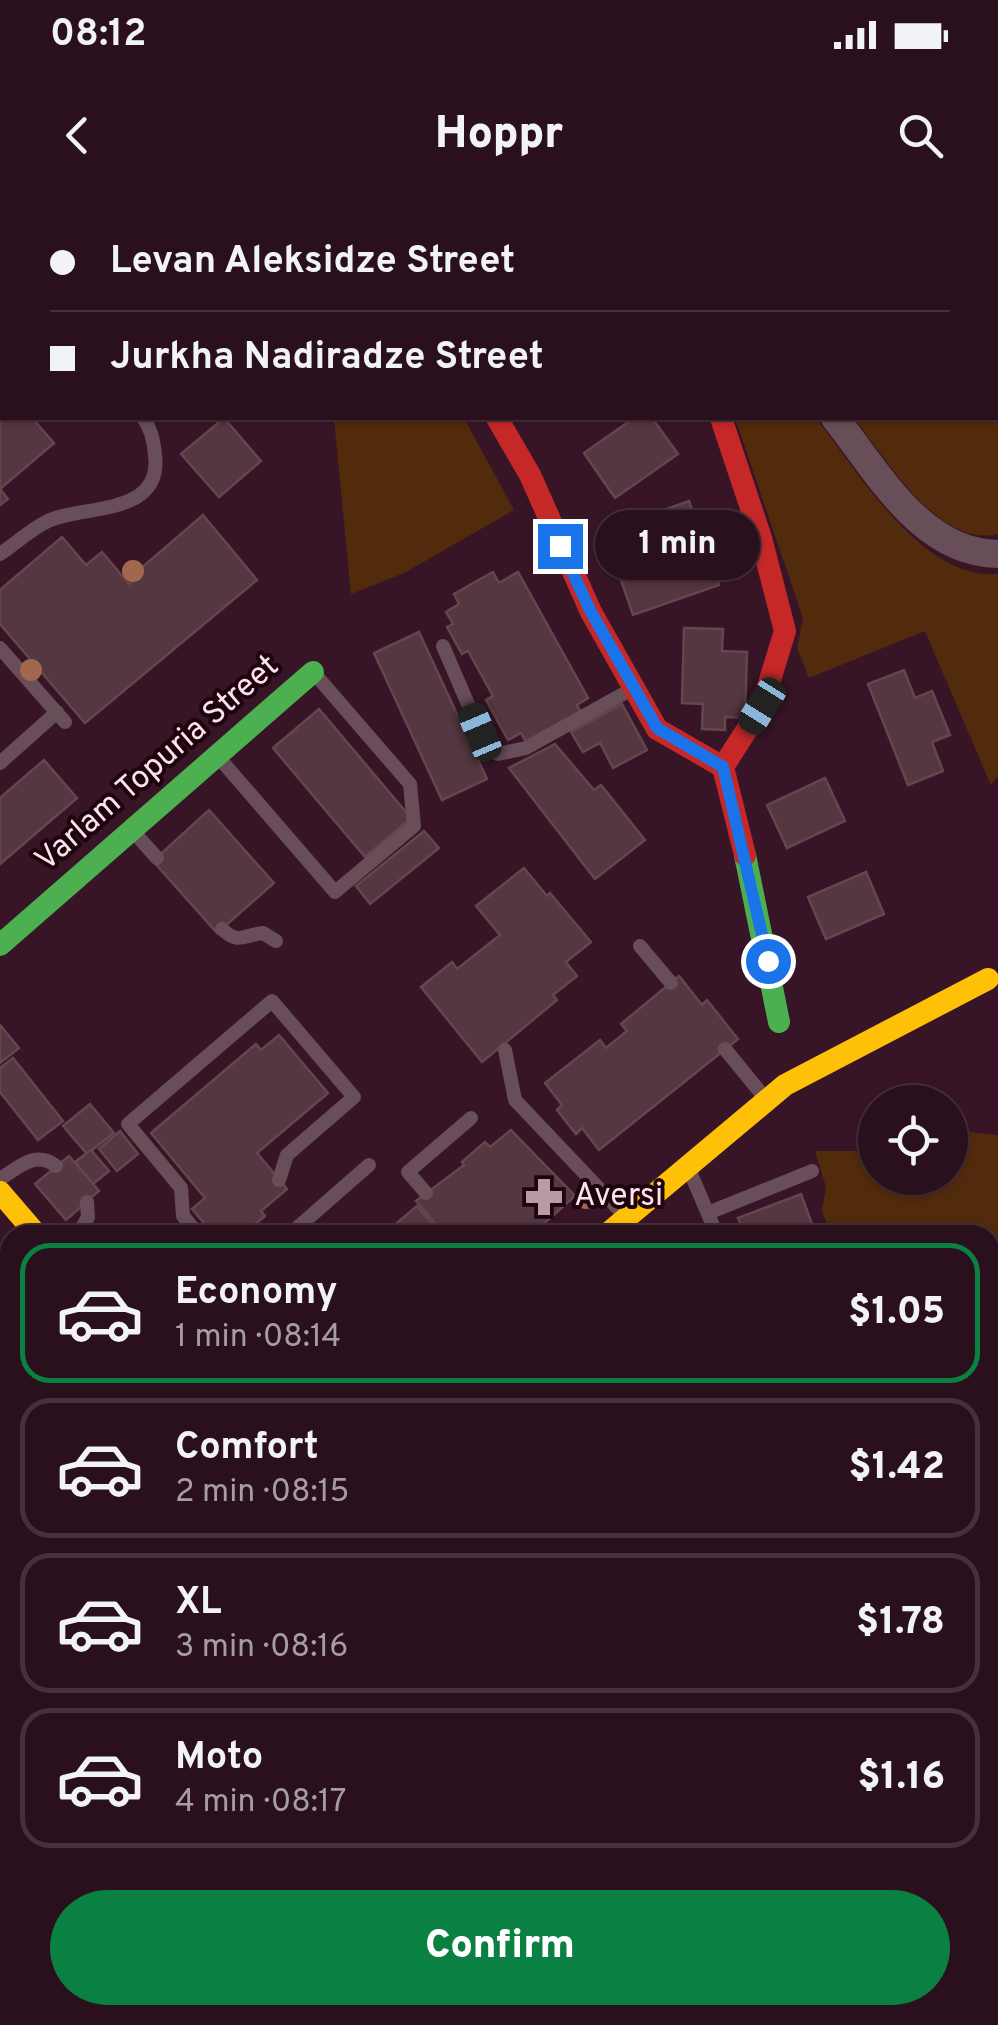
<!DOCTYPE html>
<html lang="en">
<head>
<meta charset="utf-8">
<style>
  :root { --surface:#2a101c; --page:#361e29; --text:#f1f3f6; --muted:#a59da3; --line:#46303b; --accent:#0b8043 }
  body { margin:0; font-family:Overpass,sans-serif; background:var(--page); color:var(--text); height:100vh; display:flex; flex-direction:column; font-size:38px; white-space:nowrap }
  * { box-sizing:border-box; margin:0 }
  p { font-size:32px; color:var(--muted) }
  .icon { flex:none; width:55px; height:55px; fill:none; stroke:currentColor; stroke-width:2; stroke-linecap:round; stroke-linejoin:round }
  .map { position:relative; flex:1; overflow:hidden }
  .drawer { position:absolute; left:0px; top:1025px; width:1000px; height:800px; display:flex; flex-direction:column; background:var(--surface); border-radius:30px 30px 0 0; box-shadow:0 2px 8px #0004,0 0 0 2px var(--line) }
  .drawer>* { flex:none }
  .banner { position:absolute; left:0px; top:0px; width:1000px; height:220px; box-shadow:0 2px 8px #0004,0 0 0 2px var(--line); display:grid; align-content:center; height:220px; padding:0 50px; background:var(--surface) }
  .fabs { position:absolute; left:858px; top:885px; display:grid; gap:20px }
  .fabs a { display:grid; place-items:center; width:110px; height:110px; border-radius:50%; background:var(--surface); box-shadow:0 2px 8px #0004,0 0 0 2px var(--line); font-size:50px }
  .end { position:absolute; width:45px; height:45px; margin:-22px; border:12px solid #1a73e8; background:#fff; box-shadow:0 0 0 5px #fff }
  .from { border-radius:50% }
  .bubble { position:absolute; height:70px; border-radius:35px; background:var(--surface); box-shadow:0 2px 8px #0004,0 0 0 2px var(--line); font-size:32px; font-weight:800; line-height:70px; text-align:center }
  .car { position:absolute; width:30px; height:60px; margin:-30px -15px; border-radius:12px; box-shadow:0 0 8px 2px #0007; background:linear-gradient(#222 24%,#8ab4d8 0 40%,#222 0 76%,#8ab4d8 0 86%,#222 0) }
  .banner b { display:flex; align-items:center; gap:35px; height:95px; font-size:38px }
  .banner b+b { border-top:2px solid var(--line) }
  .banner i { width:25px; height:25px; background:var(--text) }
  ul { padding:18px 0 0; list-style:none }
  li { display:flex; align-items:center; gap:30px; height:140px; margin:0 20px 15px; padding:0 30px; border:5px solid var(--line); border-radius:30px }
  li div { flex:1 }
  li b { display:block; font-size:38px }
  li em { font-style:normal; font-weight:800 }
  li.selected { border-color:var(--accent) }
  li>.icon { width:90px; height:90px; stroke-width:1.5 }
  .primary-button { display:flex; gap:20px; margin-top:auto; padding:20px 50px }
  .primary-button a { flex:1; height:115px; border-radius:60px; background:var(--accent); color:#fff; font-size:40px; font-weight:800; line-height:115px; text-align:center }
  .status { display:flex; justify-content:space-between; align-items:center; height:70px; padding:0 50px; background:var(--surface); direction:ltr }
  .status svg { height:28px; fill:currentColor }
  header { display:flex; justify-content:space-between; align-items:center; height:130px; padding:0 50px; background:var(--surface); font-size:45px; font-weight:800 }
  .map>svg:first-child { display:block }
  .green { fill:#522b0c }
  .building { fill:#543740; stroke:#63464e; stroke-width:2.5 }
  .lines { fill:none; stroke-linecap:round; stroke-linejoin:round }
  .lane { stroke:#684e58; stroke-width:14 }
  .street { stroke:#684e58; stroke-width:28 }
  .fast { stroke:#4caf50; stroke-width:22 }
  .slow { stroke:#ffc107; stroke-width:22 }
  .jam { stroke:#c62828; stroke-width:22 }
  .tree { fill:#a2674c }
  .route { stroke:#1a73e8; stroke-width:12 }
  .labels { text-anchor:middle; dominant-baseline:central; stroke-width:8; stroke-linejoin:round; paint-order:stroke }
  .street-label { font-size:32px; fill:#fce3ea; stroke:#1e040e }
  .poi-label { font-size:32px; fill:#fce3ea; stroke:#1e040e; text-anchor:start }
</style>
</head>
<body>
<div class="status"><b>08:12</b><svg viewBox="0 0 49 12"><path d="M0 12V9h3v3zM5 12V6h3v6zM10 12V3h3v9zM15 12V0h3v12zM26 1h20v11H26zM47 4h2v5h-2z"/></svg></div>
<header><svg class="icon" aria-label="back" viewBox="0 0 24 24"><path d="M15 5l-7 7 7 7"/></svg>Hoppr<svg class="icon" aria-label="search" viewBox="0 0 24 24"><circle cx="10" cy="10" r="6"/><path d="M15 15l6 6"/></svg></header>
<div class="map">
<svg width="998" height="1825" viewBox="0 0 998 1825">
  <rect width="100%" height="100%" fill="#381526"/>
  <g class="green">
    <path d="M998 122V334C939 349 885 257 854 218H998Z"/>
    <polygon points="334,218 464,218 514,310 404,373 351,394"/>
    <path d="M735 218H816C857 270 922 381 998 374V576L991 585 925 431 809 478 797 448 803 418Z"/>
    <polygon points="950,930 998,935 998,1082 990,1081 990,1035 831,1035 822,1011 826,987 815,951 866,951 875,946 875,978 950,978"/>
    <polygon points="990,1144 998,1145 998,1292 990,1295"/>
    <polygon points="210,1815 351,1815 349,1825 199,1825"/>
  </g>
  <g class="building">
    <polygon points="10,0 123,0 125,2 13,2"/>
    <polygon points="0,179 2,218 32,218 54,243 0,289 8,299 0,305"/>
    <polygon points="224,218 261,261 219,297 181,254"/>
    <polygon points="634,218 652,218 678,254 615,298 584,253"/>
    <polygon points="689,301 719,385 633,415 604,331"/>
    <polygon points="203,315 257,380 85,523 0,424 0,390 62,337 86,365 102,352 129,384 141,373 139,370"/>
    <polygon points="493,372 499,383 518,372 588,498 577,505 582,514 528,545 521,533 508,540 486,500 493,496 468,451 462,454 447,427 453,424 446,412 459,404 454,394"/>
    <polygon points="684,428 723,429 722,451 747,452 745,518 725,517 725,530 702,529 703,504 682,503"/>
    <polygon points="419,432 487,579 442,600 374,453"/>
    <polygon points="904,470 915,498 932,491 950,535 932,542 943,571 908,585 868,484"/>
    <polygon points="622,504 647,550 613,568 600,543 583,552 571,532"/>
    <polygon points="319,509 411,618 365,657 273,548"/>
    <polygon points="555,544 594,590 601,585 645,640 595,679 509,568"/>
    <polygon points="44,560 77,598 0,664 0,598"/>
    <polygon points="825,578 845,621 787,648 767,605"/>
    <polygon points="209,610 274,683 217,733 153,661"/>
    <polygon points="424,631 439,648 370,704 356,686"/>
    <polygon points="524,668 547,696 550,693 591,742 566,762 577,776 553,795 557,800 482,862 421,787 452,762 457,769 500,735 476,706"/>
    <polygon points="866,672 884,714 826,739 808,697"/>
    <polygon points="679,776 702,805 707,800 738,839 599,950 582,928 576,934 557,910 562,905 545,883 600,840 606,848 627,831 621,824"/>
    <polygon points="0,825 19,848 0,863"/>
    <polygon points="279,835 328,893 257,953 287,989 261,1011 265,1016 242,1035 214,1035 192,1009 205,998 151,933 256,844 261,850"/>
    <polygon points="13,858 63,921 38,940 0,892 0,868"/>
    <polygon points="90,904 114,933 87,954 63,926"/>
    <polygon points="511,930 575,996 531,1035 445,1035 416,1001 464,965 462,962 485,942 490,947"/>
    <polygon points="120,931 138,954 117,971 99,949"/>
    <polygon points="91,950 109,971 93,984 75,962"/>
    <polygon points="69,956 99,991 66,1020 35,984"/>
    <polygon points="801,994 816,1035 745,1035 738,1018"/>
    <polygon points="417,1006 442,1035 393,1035 391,1028"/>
    <polygon points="0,1200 10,1212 10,1334 0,1342"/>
    <polygon points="998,1296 998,1360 990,1337 990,1299"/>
    <polygon points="998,1668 998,1760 990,1767 990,1675"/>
    <polygon points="0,1673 10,1674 10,1741 0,1741"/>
    <polygon points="106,1815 158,1815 147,1825 94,1825"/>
    <polygon points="830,1815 935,1815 924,1825 818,1825"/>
  </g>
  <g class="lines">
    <g class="lane">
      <polyline points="655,0 656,2"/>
      <polyline points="0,36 2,40"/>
      <path d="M0 354C15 344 30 330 46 322 79 304 163 318 155 255 154 242 151 228 143 218"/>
      <polyline points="443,446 480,532 498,554 526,548 632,489"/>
      <polyline points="0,448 65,522"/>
      <polyline points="220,559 335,692 414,626 410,584 314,473"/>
      <polyline points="0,563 57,512"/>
      <polyline points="132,630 157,658"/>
      <path d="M222 729C239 745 243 735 263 733L276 741"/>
      <polyline points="640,746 671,783"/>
      <polyline points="725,849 765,898"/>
      <polyline points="505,850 515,900 626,1017"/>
      <polyline points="688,967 717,1035"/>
      <path d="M0 979C19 967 36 950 56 966"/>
      <polyline points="426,993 408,972 471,918"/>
      <polyline points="708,1013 812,971"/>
      <polyline points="78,1035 88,1017 87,1002"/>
      <polyline points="199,1035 183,1016 181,988 128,924 272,801 354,897 287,955 279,980"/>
      <polyline points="289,1035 369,965"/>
      <polyline points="990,1442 998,1461"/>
      <polyline points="0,1528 10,1539"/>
      <polyline points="0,1759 10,1761"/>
      <polyline points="327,1815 334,1822 373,1825"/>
      <polyline points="644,1825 659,1815"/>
      <polyline points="970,1825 998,1812"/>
    </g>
    <g class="street">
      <polyline points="310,0 312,2"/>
      <path d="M835 218C878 272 921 353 998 354"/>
      <polyline points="990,1549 998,1558"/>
      <polyline points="181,1825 192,1815"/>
    </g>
    <g class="fast">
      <polyline points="745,655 779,822"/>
      <polyline points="0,745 313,472"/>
    </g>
    <g class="slow">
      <polyline points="0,992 37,1035"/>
      <polyline points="606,1035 785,885 988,779"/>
      <polyline points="705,1815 713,1825"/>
    </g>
    <g class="jam">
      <polyline points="497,218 530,275 591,412 657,529 723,567"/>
      <polyline points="721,218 761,338 785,431 762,506 723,567 745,655"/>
      <polyline points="0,1560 10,1552"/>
    </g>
  </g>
  <g class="tree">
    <circle cx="133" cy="371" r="11"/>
    <circle cx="31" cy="470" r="11"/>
    <circle cx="586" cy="998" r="11"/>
  </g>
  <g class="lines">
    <polyline class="route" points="560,346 591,412 657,528 723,567 768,761"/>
  </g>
  <defs>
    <g id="pharmacy-bare" transform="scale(3)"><path d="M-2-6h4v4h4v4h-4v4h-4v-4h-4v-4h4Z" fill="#b79ba5" stroke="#1e040e" stroke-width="2.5" paint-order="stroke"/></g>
  </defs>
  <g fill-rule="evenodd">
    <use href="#pharmacy-bare" x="544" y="997"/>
  </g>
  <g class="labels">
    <g class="street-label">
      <text transform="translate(158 564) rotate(-41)">Varlam Topuria Street</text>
    </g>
    <g class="poi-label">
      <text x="574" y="997">Aversi</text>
    </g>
  </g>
</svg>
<div class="fabs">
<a><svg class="icon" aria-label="locate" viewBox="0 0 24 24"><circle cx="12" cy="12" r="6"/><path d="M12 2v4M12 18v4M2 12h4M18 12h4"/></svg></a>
</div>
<i class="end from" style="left:768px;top:761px"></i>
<i class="end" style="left:560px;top:346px"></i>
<div class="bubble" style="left:595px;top:310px;width:165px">1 min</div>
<i class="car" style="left:762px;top:506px;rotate:212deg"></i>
<i class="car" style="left:480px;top:532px;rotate:337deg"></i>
<div class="banner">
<b><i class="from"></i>Levan Aleksidze Street</b>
<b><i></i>Jurkha Nadiradze Street</b>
</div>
<section class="drawer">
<ul>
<li class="selected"><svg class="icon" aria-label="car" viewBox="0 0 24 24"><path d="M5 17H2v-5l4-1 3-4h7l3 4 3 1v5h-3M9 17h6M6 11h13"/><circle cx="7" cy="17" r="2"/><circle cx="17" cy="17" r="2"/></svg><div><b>Economy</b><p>1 min · 08:14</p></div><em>$1.05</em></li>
<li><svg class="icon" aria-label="car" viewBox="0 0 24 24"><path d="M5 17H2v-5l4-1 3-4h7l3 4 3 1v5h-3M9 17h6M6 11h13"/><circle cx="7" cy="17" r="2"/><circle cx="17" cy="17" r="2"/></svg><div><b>Comfort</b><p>2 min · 08:15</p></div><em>$1.42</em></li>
<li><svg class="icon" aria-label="car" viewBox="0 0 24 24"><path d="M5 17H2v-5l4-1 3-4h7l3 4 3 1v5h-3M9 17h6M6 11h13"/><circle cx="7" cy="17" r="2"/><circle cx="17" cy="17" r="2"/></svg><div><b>XL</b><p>3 min · 08:16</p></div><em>$1.78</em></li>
<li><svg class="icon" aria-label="car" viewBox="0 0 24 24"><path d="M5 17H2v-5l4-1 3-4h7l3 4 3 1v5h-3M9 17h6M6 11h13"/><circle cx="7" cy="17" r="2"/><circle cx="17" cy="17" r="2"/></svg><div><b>Moto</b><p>4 min · 08:17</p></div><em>$1.16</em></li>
</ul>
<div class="primary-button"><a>Confirm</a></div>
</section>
</div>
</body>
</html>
